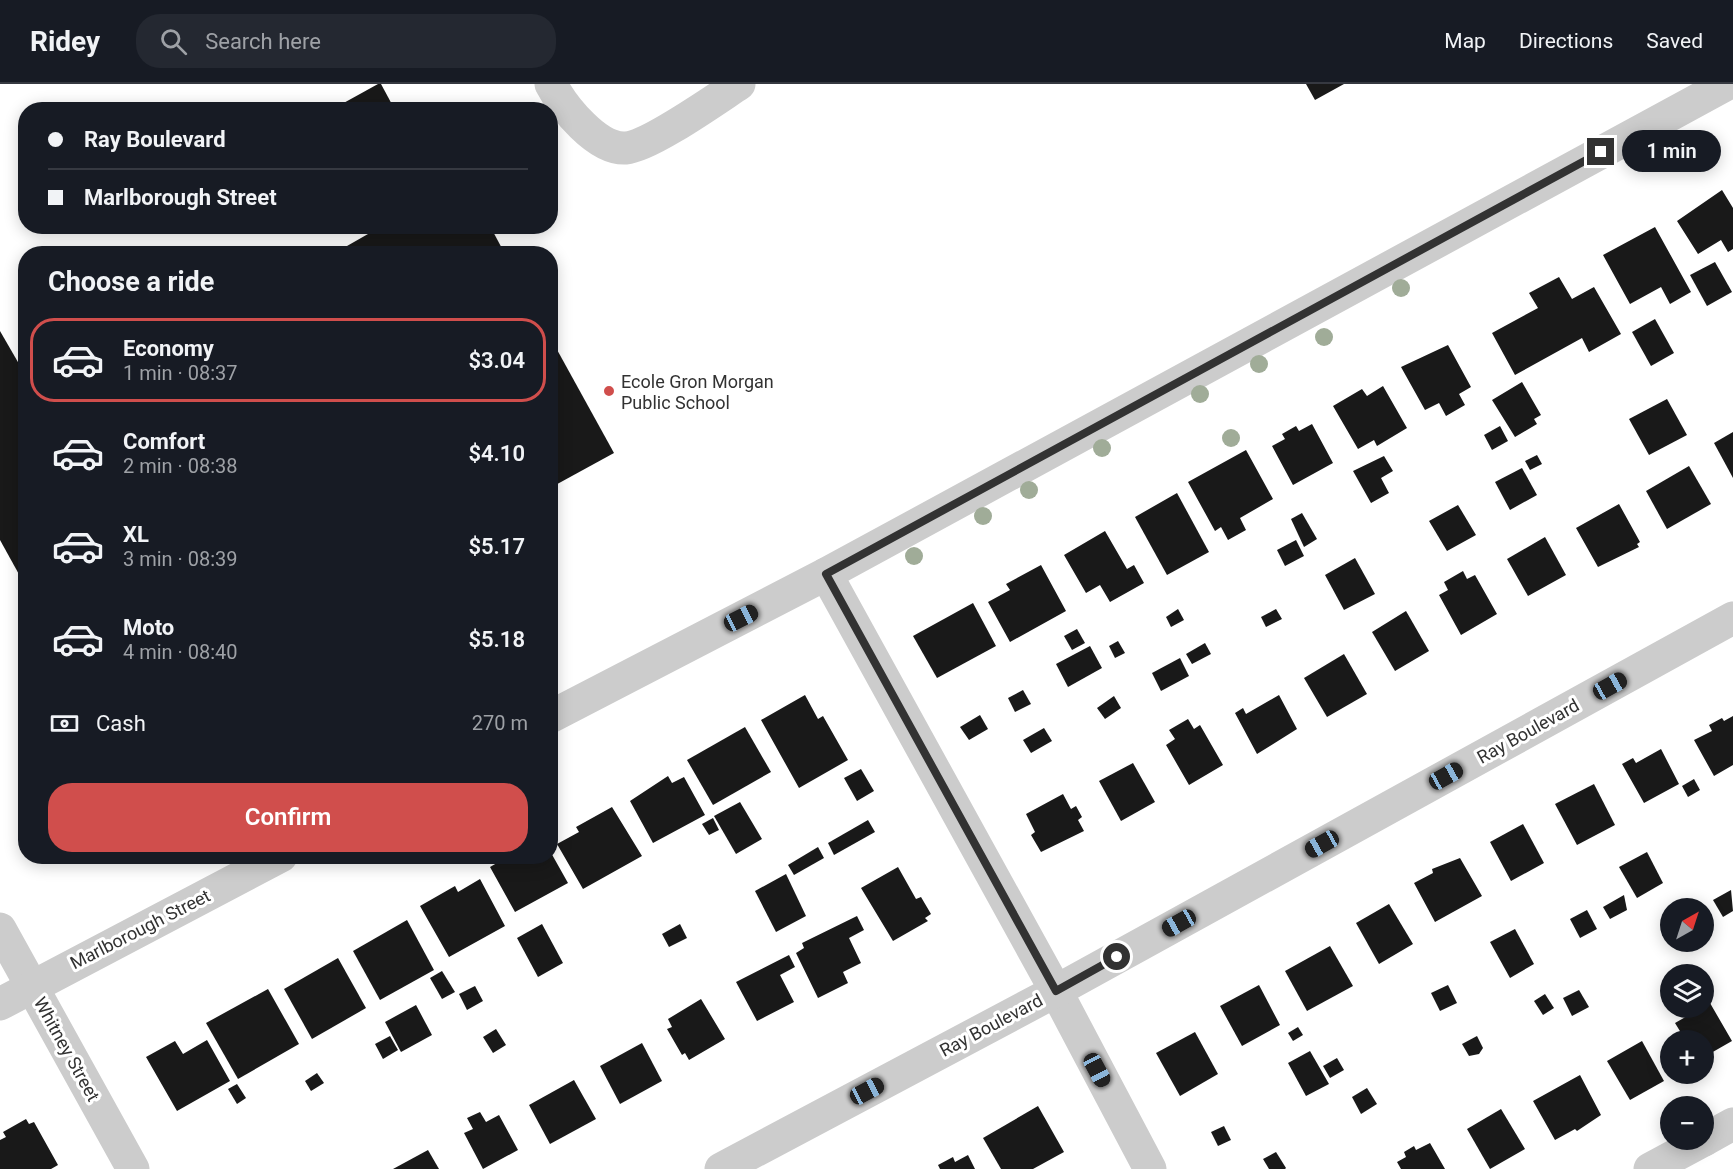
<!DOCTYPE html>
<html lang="en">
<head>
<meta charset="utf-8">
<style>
  :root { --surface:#171b24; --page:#242831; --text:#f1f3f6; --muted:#9ea1a6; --line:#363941; --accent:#d04e4c }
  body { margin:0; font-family:Roboto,sans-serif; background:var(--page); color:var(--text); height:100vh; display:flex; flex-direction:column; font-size:22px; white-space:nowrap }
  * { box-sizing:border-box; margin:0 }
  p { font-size:20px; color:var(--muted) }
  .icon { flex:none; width:33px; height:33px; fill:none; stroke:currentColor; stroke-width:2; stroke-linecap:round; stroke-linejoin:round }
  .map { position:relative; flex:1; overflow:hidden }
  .panel { position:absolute; left:18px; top:162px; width:540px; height:618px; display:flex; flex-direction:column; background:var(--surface); border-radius:24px; box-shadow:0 3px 15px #0003 }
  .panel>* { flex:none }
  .banner { position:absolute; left:18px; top:18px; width:540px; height:132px; border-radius:24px; box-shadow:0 3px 15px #0003; display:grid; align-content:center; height:132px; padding:0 30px; background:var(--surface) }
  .needle { width:39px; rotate:39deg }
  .buttons { position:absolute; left:1660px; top:814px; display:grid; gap:12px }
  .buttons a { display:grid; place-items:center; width:54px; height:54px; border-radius:50%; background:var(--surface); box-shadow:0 3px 15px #0003; font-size:30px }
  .end { position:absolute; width:27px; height:27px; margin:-14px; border:8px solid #323232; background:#fff; box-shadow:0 0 0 3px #fff }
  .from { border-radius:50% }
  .bubble { position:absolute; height:42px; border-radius:21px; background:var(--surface); box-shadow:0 3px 15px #0003; font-size:20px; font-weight:600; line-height:42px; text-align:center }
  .car { position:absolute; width:18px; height:36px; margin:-18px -9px; border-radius:8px; box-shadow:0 0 4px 2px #0007; background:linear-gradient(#222 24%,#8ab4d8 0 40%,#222 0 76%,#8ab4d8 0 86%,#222 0) }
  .banner b { display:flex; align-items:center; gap:21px; height:57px; font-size:22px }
  .banner b+b { border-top:2px solid var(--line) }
  .banner i { width:15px; height:15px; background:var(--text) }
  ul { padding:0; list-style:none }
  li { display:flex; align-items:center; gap:18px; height:84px; margin:0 12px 9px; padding:0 18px; border:3px solid transparent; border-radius:24px }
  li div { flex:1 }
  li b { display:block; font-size:22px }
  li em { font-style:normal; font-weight:600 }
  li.active { border-color:var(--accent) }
  li>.icon { width:54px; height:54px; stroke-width:1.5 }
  h2 { padding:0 30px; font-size:27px; line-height:72px }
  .pay { display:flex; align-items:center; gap:15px; height:66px; padding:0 30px; font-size:22px }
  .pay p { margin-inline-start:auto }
  .action { display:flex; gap:12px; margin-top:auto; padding:12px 30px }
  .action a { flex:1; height:69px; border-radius:24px; background:var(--accent); color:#fff; font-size:24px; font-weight:600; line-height:69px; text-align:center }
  header { display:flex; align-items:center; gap:36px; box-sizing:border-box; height:84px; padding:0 30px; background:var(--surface); border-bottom:2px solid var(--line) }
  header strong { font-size:28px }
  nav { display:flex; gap:33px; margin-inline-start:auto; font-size:21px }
  .search { width:420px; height:54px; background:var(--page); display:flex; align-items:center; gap:15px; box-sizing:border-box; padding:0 21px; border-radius:24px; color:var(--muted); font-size:22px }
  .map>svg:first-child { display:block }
  .building { fill:#191919 }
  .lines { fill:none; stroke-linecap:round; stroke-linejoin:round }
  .street { stroke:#ccc; stroke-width:33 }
  .tree { fill:#a0ac98 }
  .route { stroke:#323232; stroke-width:8 }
  .poi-dot { fill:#d04e4c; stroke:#fff; stroke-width:2 }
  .labels { text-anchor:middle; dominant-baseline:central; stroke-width:6; stroke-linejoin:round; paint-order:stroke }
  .poi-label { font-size:18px; fill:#323232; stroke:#fff; text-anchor:start }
  .street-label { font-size:18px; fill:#323232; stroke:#fff }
</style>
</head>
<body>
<header>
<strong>Ridey</strong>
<div class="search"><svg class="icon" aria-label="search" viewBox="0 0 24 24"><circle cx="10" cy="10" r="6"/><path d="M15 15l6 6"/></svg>Search here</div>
<nav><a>Map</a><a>Directions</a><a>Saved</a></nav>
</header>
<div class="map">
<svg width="1733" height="1085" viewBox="0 0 1733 1085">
  <rect width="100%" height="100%" fill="#fff"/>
  <g class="building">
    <polygon points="378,0 381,0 395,26 331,26"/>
    <polygon points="1306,0 1344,0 1315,16"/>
    <polygon points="1722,106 1733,124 1733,165 1728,168 1721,156 1698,170 1677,137"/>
    <polygon points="382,142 490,142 505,170 333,170"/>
    <polygon points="1655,143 1691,208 1670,220 1661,203 1630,220 1603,171"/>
    <polygon points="1715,178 1732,208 1707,222 1690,191"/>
    <polygon points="1559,193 1572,215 1594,203 1621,250 1589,268 1582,254 1515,291 1492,249 1538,224 1529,209"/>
    <polygon points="1655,235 1674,269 1651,282 1632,248"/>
    <polygon points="0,247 26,292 26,503 0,456"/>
    <polygon points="550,253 614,369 550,404"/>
    <polygon points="1448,261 1471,303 1459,310 1465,321 1446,332 1439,319 1425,326 1401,283"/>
    <polygon points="1522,298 1541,331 1534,335 1537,340 1515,353 1492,316"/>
    <polygon points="1383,302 1407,344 1377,362 1374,356 1358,365 1333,322 1362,305 1367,312"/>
    <polygon points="1667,315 1687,351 1649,371 1629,335"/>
    <polygon points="1312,340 1333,379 1293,401 1272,362 1285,355 1282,350 1296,342 1299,347"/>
    <polygon points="1500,342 1508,357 1492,366 1484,351"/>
    <polygon points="1733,348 1733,394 1714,359"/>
    <polygon points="1246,366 1273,415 1240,434 1246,446 1228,456 1221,443 1215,447 1188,398"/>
    <polygon points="1537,371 1542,380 1530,386 1525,377"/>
    <polygon points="1384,372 1393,387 1381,394 1389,409 1371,419 1353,387"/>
    <polygon points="1689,382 1711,420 1667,445 1646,407"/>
    <polygon points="1522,384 1537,411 1510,426 1495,398"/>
    <polygon points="1177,409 1209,468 1167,491 1135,433"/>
    <polygon points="1619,420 1640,458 1637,460 1639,463 1598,483 1576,444"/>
    <polygon points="1458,421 1476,451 1447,467 1429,437"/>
    <polygon points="1302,429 1317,455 1304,463 1291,435"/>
    <polygon points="1105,447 1127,485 1134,481 1144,499 1110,518 1100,501 1086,509 1064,471"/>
    <polygon points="1545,453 1566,491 1528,512 1507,475"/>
    <polygon points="1296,456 1304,472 1285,482 1277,466"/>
    <polygon points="1355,474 1375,510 1344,526 1325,491"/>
    <polygon points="1041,481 1066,527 1010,558 988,518 1010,506 1006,500"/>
    <polygon points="1463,487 1467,495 1475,491 1497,530 1461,551 1439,511 1448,506 1444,498"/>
    <polygon points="973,519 996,562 937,594 913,552"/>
    <polygon points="1178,525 1184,536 1171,543 1166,533"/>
    <polygon points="1276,525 1282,535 1266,543 1261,533"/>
    <polygon points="1406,527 1429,567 1395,587 1372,548"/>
    <polygon points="1077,545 1085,559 1072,566 1064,552"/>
    <polygon points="1118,557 1125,569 1115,574 1109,562"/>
    <polygon points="1205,559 1211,570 1192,580 1186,570"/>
    <polygon points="1090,562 1102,584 1068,603 1056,580"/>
    <polygon points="1344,570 1367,610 1327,633 1304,594"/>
    <polygon points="1180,574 1189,592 1161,607 1152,589"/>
    <polygon points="1023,606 1031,620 1015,628 1008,614"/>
    <polygon points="805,611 818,635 823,632 848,676 799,704 761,636"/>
    <polygon points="1279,611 1297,645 1257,670 1235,629 1243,624 1246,630"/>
    <polygon points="1114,612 1121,624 1105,635 1097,624"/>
    <polygon points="980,631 988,645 969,656 960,643"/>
    <polygon points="1733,632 1733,681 1714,692 1694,656 1712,647 1709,641 1722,634 1724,637"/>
    <polygon points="1188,635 1194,645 1200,641 1223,681 1189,701 1166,661 1175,655 1169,646"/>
    <polygon points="745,643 771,688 713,721 687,676"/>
    <polygon points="1044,644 1052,657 1031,669 1023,656"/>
    <polygon points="1661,665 1679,700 1644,719 1622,680 1633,674 1636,679"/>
    <polygon points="1133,679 1155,718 1121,737 1099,697"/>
    <polygon points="861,685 874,707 857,717 844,694"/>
    <polygon points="668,692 672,699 684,693 705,731 653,759 630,717"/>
    <polygon points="1694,695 1700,706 1688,713 1682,702"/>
    <polygon points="1594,700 1615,741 1577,761 1555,720"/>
    <polygon points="1063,710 1071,725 1076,722 1082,733 1078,736 1084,747 1041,768 1031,751 1035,748 1026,730"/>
    <polygon points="740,718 762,755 736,770 714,732"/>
    <polygon points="612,723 642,772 583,805 557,760 579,748 576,743"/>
    <polygon points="713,734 719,746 709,751 702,740"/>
    <polygon points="868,736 875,748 834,771 828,759"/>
    <polygon points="1523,740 1544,779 1511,797 1490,758"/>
    <polygon points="818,763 824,774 794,791 788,781"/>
    <polygon points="550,767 568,799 515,828 490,783 509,772 550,772"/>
    <polygon points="1647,768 1663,799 1637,814 1619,783"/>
    <polygon points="1460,774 1482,812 1435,838 1414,799 1433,789 1432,785"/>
    <polygon points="898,783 916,815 921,813 931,830 925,834 928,837 893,857 861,804"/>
    <polygon points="786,790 806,832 776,848 755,807"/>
    <polygon points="480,795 505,842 449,873 420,822 455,802 458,808"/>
    <polygon points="1731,806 1733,827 1723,833 1713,816"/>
    <polygon points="1624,811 1627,826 1610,835 1603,823"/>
    <polygon points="1389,820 1413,860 1379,880 1356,839"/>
    <polygon points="1587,826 1597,845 1580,854 1570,835"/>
    <polygon points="857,832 864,846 849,854 861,879 843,888 848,899 818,914 796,869 804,864 802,859"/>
    <polygon points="407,836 434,886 380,916 353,867"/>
    <polygon points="542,840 563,879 538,893 517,854"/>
    <polygon points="680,840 687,854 669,863 662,850"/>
    <polygon points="1515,845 1534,880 1510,894 1490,858"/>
    <polygon points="1330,862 1353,902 1307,927 1285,887"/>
    <polygon points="789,871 795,883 780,891 794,918 757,937 736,898"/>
    <polygon points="338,874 366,924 312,955 284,905"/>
    <polygon points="442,887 455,908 442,915 430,894"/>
    <polygon points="1259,901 1280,941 1242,962 1220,922"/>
    <polygon points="1448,901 1457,919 1440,927 1431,909"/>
    <polygon points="475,902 483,917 467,926 459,910"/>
    <polygon points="268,905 299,960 238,995 206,939"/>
    <polygon points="1579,906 1589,923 1572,932 1563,914"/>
    <polygon points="1545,910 1554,924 1543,931 1534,917"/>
    <polygon points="701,915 725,955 689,976 685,969 682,971 667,945 672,943 668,935"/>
    <polygon points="1710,919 1732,957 1704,973 1704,957 1686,957 1675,939"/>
    <polygon points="416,921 432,951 401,968 385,938"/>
    <polygon points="1298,943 1303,951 1293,957 1288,949"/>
    <polygon points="496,945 506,961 493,969 483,953"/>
    <polygon points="1195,948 1218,990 1180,1012 1156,969"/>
    <polygon points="390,952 398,966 383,975 375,960"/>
    <polygon points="1477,952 1483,964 1479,970 1469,972 1462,960"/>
    <polygon points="207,956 230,997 177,1027 146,973 175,957 183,970"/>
    <polygon points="1642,957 1664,997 1630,1016 1607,977"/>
    <polygon points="642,959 662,997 620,1020 600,982"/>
    <polygon points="1310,967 1329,1000 1306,1012 1288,979"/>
    <polygon points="1337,974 1344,986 1330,994 1323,982"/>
    <polygon points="317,989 324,999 311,1007 305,997"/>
    <polygon points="1580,991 1601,1031 1577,1047 1575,1045 1555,1056 1533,1017"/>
    <polygon points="574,996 596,1035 550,1060 529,1021"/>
    <polygon points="237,1000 246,1014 237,1020 228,1005"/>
    <polygon points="1367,1004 1377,1020 1361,1030 1352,1013"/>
    <polygon points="1038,1022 1064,1068 1033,1085 1001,1085 983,1054"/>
    <polygon points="1501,1025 1525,1065 1490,1085 1467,1045"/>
    <polygon points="480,1028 486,1038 499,1031 518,1066 483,1085 464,1049 473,1045 467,1034"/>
    <polygon points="26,1035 29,1040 34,1038 58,1081 51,1085 0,1085 0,1056 6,1053 3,1048"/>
    <polygon points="1224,1042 1231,1056 1218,1062 1211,1048"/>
    <polygon points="1430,1059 1445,1085 1401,1085 1397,1078 1406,1073 1404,1068 1414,1062 1416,1066"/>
    <polygon points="428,1066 439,1085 393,1085"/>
    <polygon points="1276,1068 1286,1084 1285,1085 1269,1085 1263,1075"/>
    <polygon points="968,1071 975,1085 940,1085 938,1081 953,1073 955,1078"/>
  </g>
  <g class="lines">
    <g class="street">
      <path d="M551 0C563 23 597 66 626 64 650 62 716 15 739 0"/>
      <polyline points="826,490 1056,907 1150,1085"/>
      <polyline points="550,633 826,490 1727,0"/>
      <polyline points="0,845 133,1085"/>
      <polyline points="0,920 281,772"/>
      <polyline points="1704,1056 1733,1040"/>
      <polyline points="721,1085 1056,907 1733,534"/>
      <polyline points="1650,1085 1704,1056"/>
    </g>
  </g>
  <g class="tree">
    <circle cx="1401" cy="204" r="9"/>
    <circle cx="1324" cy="253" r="9"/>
    <circle cx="1259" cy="280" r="9"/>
    <circle cx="1200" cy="310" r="9"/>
    <circle cx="1231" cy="354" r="9"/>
    <circle cx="1102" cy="364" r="9"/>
    <circle cx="1029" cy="406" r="9"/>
    <circle cx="983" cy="432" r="9"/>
    <circle cx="914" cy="472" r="9"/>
  </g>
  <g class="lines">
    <polyline class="route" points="1117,873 1056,907 826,490 1601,68"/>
  </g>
  <circle class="poi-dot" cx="609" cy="307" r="6"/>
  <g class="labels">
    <g class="poi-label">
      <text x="621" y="297">Ecole Gron Morgan<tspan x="621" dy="21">Public School</tspan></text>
    </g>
    <g class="street-label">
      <text transform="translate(1528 647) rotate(-29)">Ray Boulevard</text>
      <text transform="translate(140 845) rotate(-27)">Marlborough Street</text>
      <text transform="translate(991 941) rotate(-28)">Ray Boulevard</text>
      <text transform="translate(67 965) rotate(61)">Whitney Street</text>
    </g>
  </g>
</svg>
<div class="buttons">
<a><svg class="needle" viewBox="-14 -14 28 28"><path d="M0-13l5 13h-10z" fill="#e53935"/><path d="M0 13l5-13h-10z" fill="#9ea1a6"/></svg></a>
<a><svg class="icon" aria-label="layers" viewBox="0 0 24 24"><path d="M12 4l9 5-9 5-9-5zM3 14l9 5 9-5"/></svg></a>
<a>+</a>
<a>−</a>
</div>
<i class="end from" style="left:1117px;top:873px"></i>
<i class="end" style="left:1601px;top:68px"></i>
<div class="bubble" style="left:1622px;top:46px;width:99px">1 min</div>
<i class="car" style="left:741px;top:534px;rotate:63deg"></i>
<i class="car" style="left:1610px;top:602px;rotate:61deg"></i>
<i class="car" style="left:1446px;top:692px;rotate:61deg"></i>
<i class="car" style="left:1322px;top:760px;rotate:241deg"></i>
<i class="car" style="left:1179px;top:839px;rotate:241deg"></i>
<i class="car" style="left:1097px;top:986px;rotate:152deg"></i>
<i class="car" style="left:867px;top:1007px;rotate:62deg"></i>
<div class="banner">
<b><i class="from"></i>Ray Boulevard</b>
<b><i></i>Marlborough Street</b>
</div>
<section class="panel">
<h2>Choose a ride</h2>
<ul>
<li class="active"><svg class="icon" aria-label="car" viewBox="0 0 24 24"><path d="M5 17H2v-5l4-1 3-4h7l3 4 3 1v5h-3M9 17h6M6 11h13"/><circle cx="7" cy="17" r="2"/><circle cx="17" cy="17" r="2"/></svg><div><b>Economy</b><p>1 min · 08:37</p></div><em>$3.04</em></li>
<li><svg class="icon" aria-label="car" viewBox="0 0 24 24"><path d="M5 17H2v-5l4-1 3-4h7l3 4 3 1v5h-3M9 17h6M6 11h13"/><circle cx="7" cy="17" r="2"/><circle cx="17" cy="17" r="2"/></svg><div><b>Comfort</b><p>2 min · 08:38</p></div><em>$4.10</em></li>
<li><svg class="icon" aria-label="car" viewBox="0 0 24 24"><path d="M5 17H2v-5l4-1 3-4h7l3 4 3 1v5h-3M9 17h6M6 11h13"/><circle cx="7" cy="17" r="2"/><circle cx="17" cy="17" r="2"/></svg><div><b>XL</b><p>3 min · 08:39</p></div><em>$5.17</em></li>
<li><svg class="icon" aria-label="car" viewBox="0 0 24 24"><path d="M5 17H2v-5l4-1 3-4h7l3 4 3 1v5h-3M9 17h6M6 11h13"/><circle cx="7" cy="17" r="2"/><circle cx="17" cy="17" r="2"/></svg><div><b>Moto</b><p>4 min · 08:40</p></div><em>$5.18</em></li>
</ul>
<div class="pay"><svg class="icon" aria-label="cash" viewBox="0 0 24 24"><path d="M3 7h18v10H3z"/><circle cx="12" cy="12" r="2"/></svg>Cash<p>270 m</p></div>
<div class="action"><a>Confirm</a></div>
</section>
</div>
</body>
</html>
